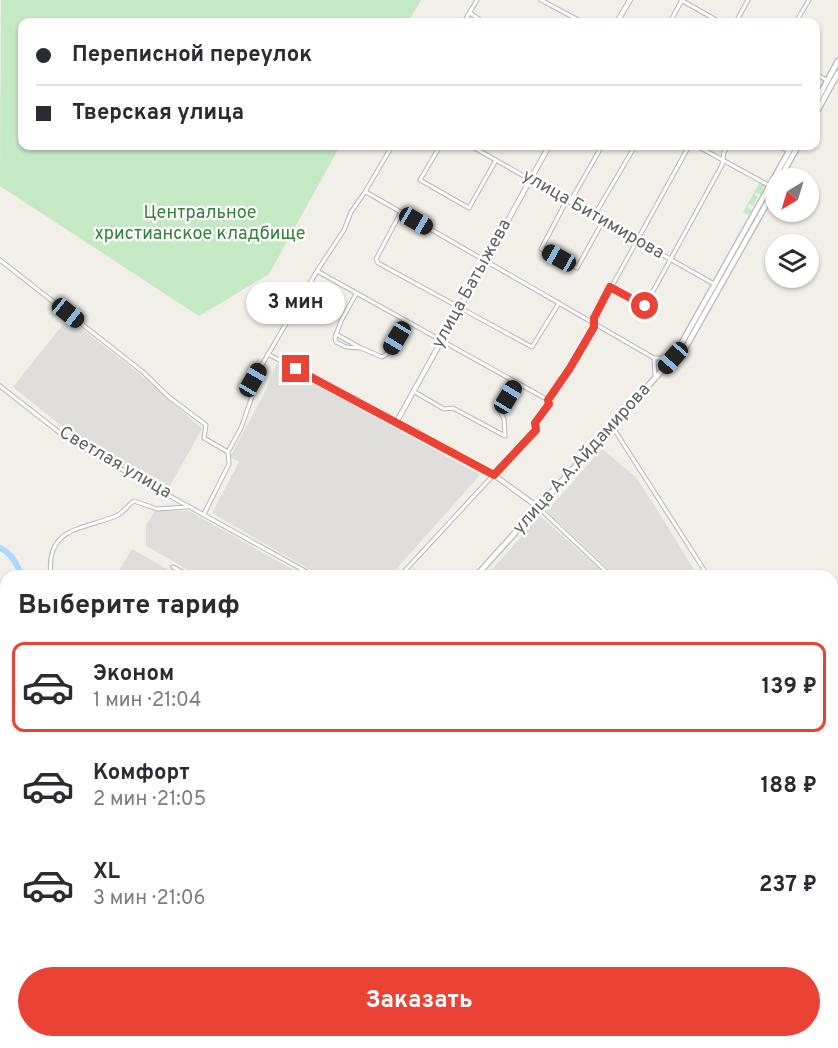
<!DOCTYPE html>
<html lang="ru">
<head>
<meta charset="utf-8">
<style>
  :root { --surface:#fff; --page:#f7f7f7; --text:#2b2b33; --muted:#7c7c81; --line:#e1e1e2; --accent:#ea4335 }
  body { margin:0; font-family:Overpass,sans-serif; background:var(--page); color:var(--text); height:100vh; display:flex; flex-direction:column; font-size:22px; white-space:nowrap }
  * { box-sizing:border-box; margin:0 }
  p { font-size:20px; color:var(--muted) }
  .icon { flex:none; width:33px; height:33px; fill:none; stroke:currentColor; stroke-width:2; stroke-linecap:round; stroke-linejoin:round }
  .map { position:relative; flex:1; overflow:hidden }
  .sheet { position:absolute; left:0px; top:570px; width:838px; height:478px; display:flex; flex-direction:column; background:var(--surface); border-radius:18px 18px 0 0; box-shadow:0 2px 4px #0004 }
  .sheet>* { flex:none }
  .hud { position:absolute; left:18px; top:18px; width:802px; height:132px; border-radius:12px; box-shadow:0 2px 4px #0004; display:grid; align-content:center; height:132px; padding:0 18px; background:var(--surface) }
  .needle { width:39px; rotate:218deg }
  .controls { position:absolute; left:765px; top:168px; display:grid; gap:12px }
  .controls a { display:grid; place-items:center; width:54px; height:54px; border-radius:50%; background:var(--surface); box-shadow:0 2px 4px #0004; font-size:30px }
  .end { position:absolute; width:27px; height:27px; margin:-14px; border:8px solid #ea4335; background:#fff; box-shadow:0 0 0 3px #fff }
  .from { border-radius:50% }
  .bubble { position:absolute; height:42px; border-radius:21px; background:var(--surface); box-shadow:0 2px 4px #0004; font-size:20px; font-weight:700; line-height:42px; text-align:center }
  .car { position:absolute; width:18px; height:36px; margin:-18px -9px; border-radius:8px; box-shadow:0 0 4px 2px #0007; background:linear-gradient(#222 24%,#8ab4d8 0 40%,#222 0 76%,#8ab4d8 0 86%,#222 0) }
  .hud b { display:flex; align-items:center; gap:21px; height:57px; font-size:22px }
  .hud b+b { border-top:2px solid var(--line) }
  .hud i { width:15px; height:15px; background:var(--text) }
  ul { padding:0; list-style:none }
  li { display:flex; align-items:center; gap:18px; height:90px; margin:0 12px 9px; padding:0 6px; border:3px solid transparent; border-radius:12px }
  li div { flex:1 }
  li b { display:block; font-size:22px }
  li em { font-style:normal; font-weight:700 }
  li.selected { border-color:var(--accent) }
  li>.icon { width:54px; height:54px; stroke-width:1.5 }
  h2 { padding:0 18px; font-size:27px; line-height:72px }
  .action { display:flex; gap:12px; margin-top:auto; padding:12px 18px }
  .action a { flex:1; height:69px; border-radius:36px; background:var(--accent); color:#fff; font-size:24px; font-weight:700; line-height:69px; text-align:center }
  .map>svg:first-child { display:block }
  .industrial { fill:#e0deda }
  .green { fill:#c5e8c5 }
  .lines { fill:none; stroke-linecap:round; stroke-linejoin:round }
  .river { stroke:#aadaff; stroke-width:6 }
  .minor-casing { stroke:#b5b8bc; stroke-width:5 }
  .tertiary-casing { stroke:#b5b8bc; stroke-width:6 }
  .secondary-casing { stroke:#b6babf; stroke-width:7 }
  .minor { stroke:#fff; stroke-width:3 }
  .tertiary { stroke:#fff; stroke-width:4 }
  .secondary { stroke:#fff; stroke-width:4.5 }
  .route { stroke:#ea4335; stroke-width:8 }
  .labels { text-anchor:middle; dominant-baseline:central; stroke-width:4.5; stroke-linejoin:round; paint-order:stroke }
  .park-label { font-size:18px; fill:#348238; stroke:#fff }
  .street-label { font-size:18px; fill:#5f6368; stroke:#fff }
</style>
</head>
<body>
<div class="map">
<svg width="838" height="1048" viewBox="0 0 838 1048">
  <rect width="100%" height="100%" fill="#f1efe8"/>
  <g class="industrial">
    <polygon points="68,318 147,380 202,429 168,489 79,440 13,387"/>
    <polygon points="277,363 480,475 390,576 321,576 212,513 239,462 230,457 265,392"/>
    <polygon points="602,449 637,478 698,576 616,576 547,511"/>
    <polygon points="155,511 189,511 304,576 199,576 146,546 146,525"/>
    <polygon points="540,516 603,572 607,576 486,576"/>
    <polygon points="132,549 179,576 116,576"/>
  </g>
  <g class="green">
    <polygon points="1,0 421,0 408,22 22,22 22,146 340,146 269,274 199,316 0,186"/>
    <polygon points="760,182 764,185 761,194 756,193 755,195 758,197 756,199 753,206 749,204 748,207 752,210 749,215 743,212"/>
    <polygon points="6,730 6,1042 166,1043 161,1048 0,1048 0,737"/>
  </g>
  <g class="lines">
    <g class="river">
      <path d="M0 548C12 553 17 565 22 576"/>
      <polyline points="832,924 838,929"/>
    </g>
    <g class="minor-casing">
      <g id="minor">
        <polyline points="541,0 582,22"/>
        <polyline points="681,0 720,22"/>
        <polyline points="470,13 483,22"/>
        <polyline points="464,22 477,0"/>
        <polyline points="670,22 682,0"/>
        <polyline points="736,22 748,0"/>
        <polyline points="796,22 809,0"/>
        <polyline points="816,74 828,81"/>
        <polyline points="440,146 420,180 469,208 496,160"/>
        <polyline points="471,146 714,284"/>
        <polyline points="697,146 770,186"/>
        <polyline points="779,146 788,151"/>
        <polyline points="366,192 654,358 671,358"/>
        <polyline points="567,200 541,249 577,268 603,221"/>
        <polyline points="570,202 602,146"/>
        <polyline points="401,212 376,259 378,263 532,347 559,303"/>
        <polyline points="594,216 635,146"/>
        <polyline points="0,260 143,372 169,397 206,425 204,438 228,452"/>
        <polyline points="317,271 548,400"/>
        <polyline points="611,287 645,306 722,165 724,152 728,146"/>
        <polyline points="356,294 341,321 335,338 336,342 346,347 361,348 382,357 387,354 406,322"/>
        <polyline points="336,334 359,347"/>
        <polyline points="268,354 396,423"/>
        <polyline points="654,358 655,377"/>
        <polyline points="0,386 69,440 314,576"/>
        <polyline points="413,391 444,409 453,408 505,436 504,419 500,411 516,384"/>
        <polyline points="612,426 708,576"/>
        <polyline points="538,507 611,576"/>
        <polyline points="204,514 229,464 228,452 241,428 255,388 253,380 317,271 344,230 351,212 365,192 392,146"/>
        <polyline points="173,567 190,576"/>
        <path d="M51 576C45 527 82 530 116 516 123 513 128 505 134 501L157 509 187 507"/>
        <path d="M400 576 535 430V423L549 404 548 400C559 384 595 336 594 319L689 146"/>
        <polyline points="832,780 838,789"/>
        <polyline points="832,900 838,905"/>
        <polyline points="832,981 838,986"/>
        <polyline points="309,1042 316,1048"/>
        <polyline points="467,1042 474,1048"/>
        <polyline points="794,1042 801,1048"/>
        <polyline points="402,1045 404,1042"/>
        <polyline points="449,1048 453,1042"/>
        <polyline points="501,1048 506,1042"/>
        <polyline points="551,1048 555,1042"/>
        <polyline points="606,1048 611,1042"/>
      </g>
    </g>
    <g class="tertiary-casing">
      <g id="tertiary">
        <polyline points="617,22 630,0"/>
        <polyline points="538,507 494,475 396,423 549,146"/>
        <polyline points="659,1042 666,1048"/>
      </g>
    </g>
    <g class="secondary-casing">
      <g id="secondary">
        <polyline points="816,102 838,61"/>
        <polyline points="816,113 838,73"/>
        <polyline points="780,178 798,146"/>
        <polyline points="675,355 792,146"/>
        <polyline points="476,576 675,356 683,352 776,187"/>
        <polyline points="0,665 6,664"/>
      </g>
    </g>
    <use href="#minor" class="minor"/>
    <use href="#tertiary" class="tertiary"/>
    <use href="#secondary" class="secondary"/>
  </g>
  <g class="lines">
    <polyline class="route" points="296,369 494,475 536,430 535,423 549,404 548,400 570,368 594,327 594,318 610,287 645,306"/>
  </g>
  <g class="labels">
    <g class="park-label">
      <text x="200" y="213">Центральное<tspan x="200" dy="21">христианское кладбище</tspan></text>
    </g>
    <g class="street-label">
      <text transform="translate(593 215) rotate(30)">улица Битимирова</text>
      <text transform="translate(472 284) rotate(-61)">улица Батыжева</text>
      <text transform="translate(582 459) rotate(-48)">улица А.А.Айдамирова</text>
      <text transform="translate(115 463) rotate(30)">Светлая улица</text>
    </g>
  </g>
</svg>
<div class="controls">
<a><svg class="needle" viewBox="-14 -14 28 28"><path d="M0-13l5 13h-10z" fill="#e53935"/><path d="M0 13l5-13h-10z" fill="#7c7c81"/></svg></a>
<a><svg class="icon" aria-label="layers" viewBox="0 0 24 24"><path d="M12 4l9 5-9 5-9-5zM3 14l9 5 9-5"/></svg></a>
</div>
<i class="end from" style="left:645px;top:306px"></i>
<i class="end" style="left:296px;top:369px"></i>
<div class="bubble" style="left:246px;top:282px;width:99px">3 мин</div>
<i class="car" style="left:416px;top:221px;rotate:120deg"></i>
<i class="car" style="left:559px;top:258px;rotate:299deg"></i>
<i class="car" style="left:68px;top:313px;rotate:129deg"></i>
<i class="car" style="left:397px;top:338px;rotate:211deg"></i>
<i class="car" style="left:673px;top:358px;rotate:221deg"></i>
<i class="car" style="left:253px;top:380px;rotate:30deg"></i>
<i class="car" style="left:508px;top:397px;rotate:31deg"></i>
<div class="hud">
<b><i class="from"></i>Переписной переулок</b>
<b><i></i>Тверская улица</b>
</div>
<section class="sheet">
<h2>Выберите тариф</h2>
<ul>
<li class="selected"><svg class="icon" aria-label="car" viewBox="0 0 24 24"><path d="M5 17H2v-5l4-1 3-4h7l3 4 3 1v5h-3M9 17h6M6 11h13"/><circle cx="7" cy="17" r="2"/><circle cx="17" cy="17" r="2"/></svg><div><b>Эконом</b><p>1 мин · 21:04</p></div><em>139 ₽</em></li>
<li><svg class="icon" aria-label="car" viewBox="0 0 24 24"><path d="M5 17H2v-5l4-1 3-4h7l3 4 3 1v5h-3M9 17h6M6 11h13"/><circle cx="7" cy="17" r="2"/><circle cx="17" cy="17" r="2"/></svg><div><b>Комфорт</b><p>2 мин · 21:05</p></div><em>188 ₽</em></li>
<li><svg class="icon" aria-label="car" viewBox="0 0 24 24"><path d="M5 17H2v-5l4-1 3-4h7l3 4 3 1v5h-3M9 17h6M6 11h13"/><circle cx="7" cy="17" r="2"/><circle cx="17" cy="17" r="2"/></svg><div><b>XL</b><p>3 мин · 21:06</p></div><em>237 ₽</em></li>
</ul>
<div class="action"><a>Заказать</a></div>
</section>
</div>
</body>
</html>
